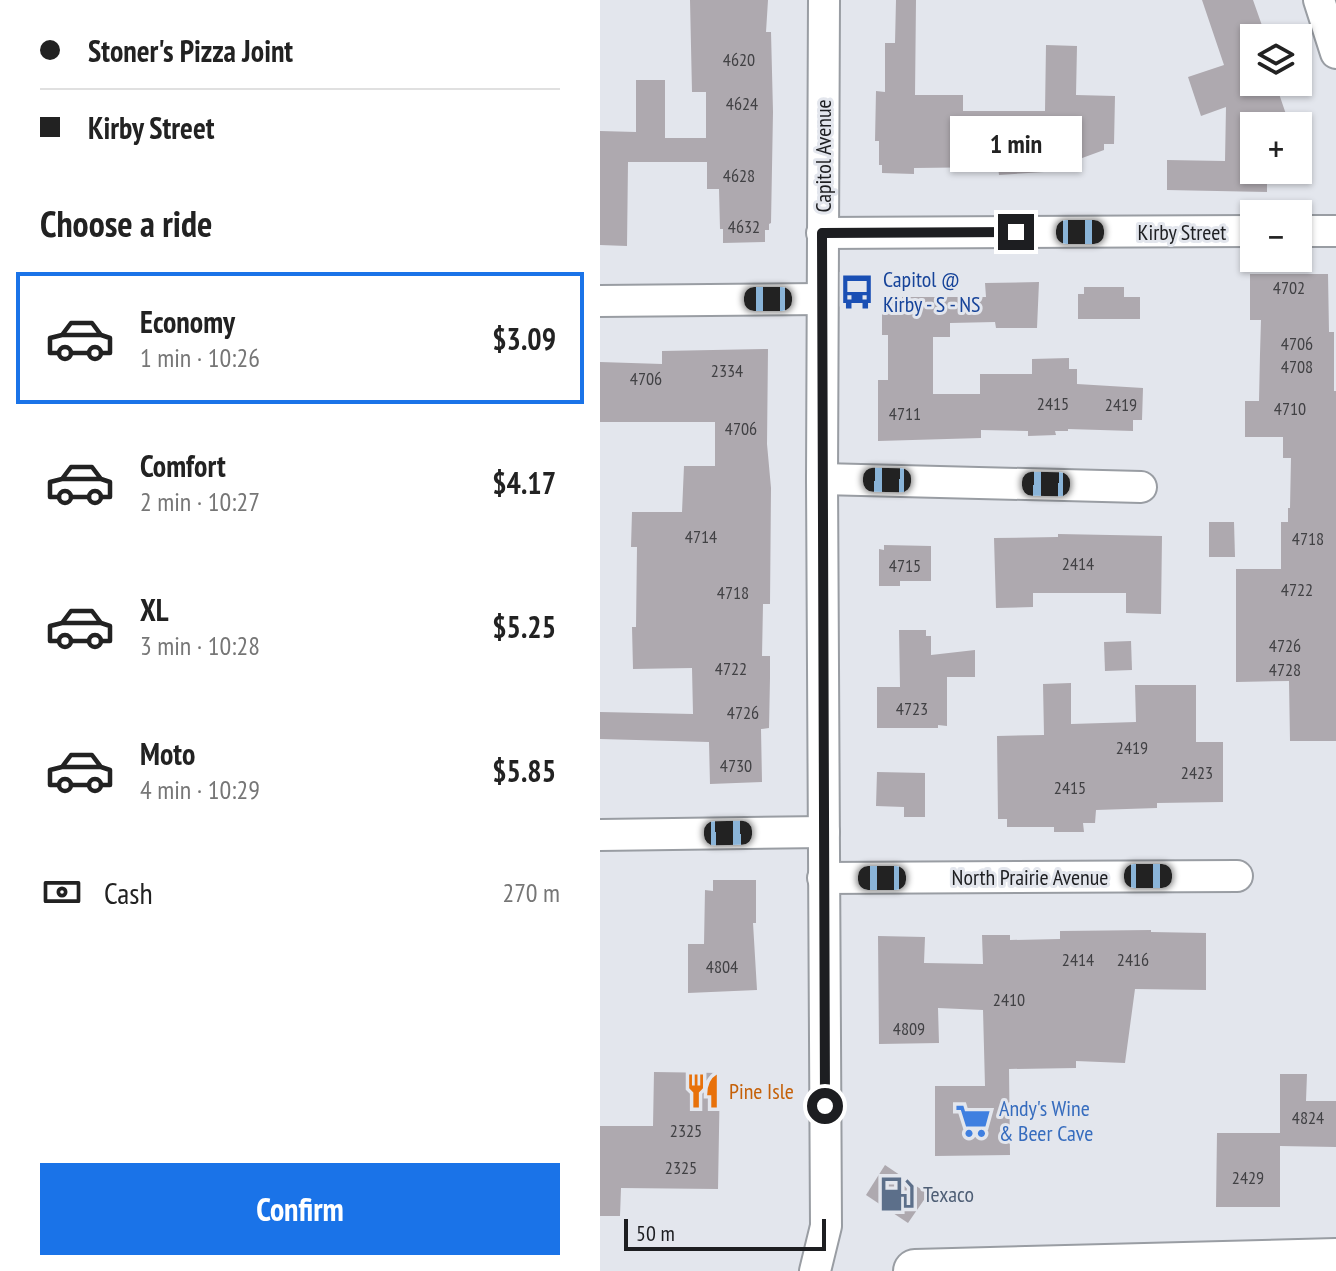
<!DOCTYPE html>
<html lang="en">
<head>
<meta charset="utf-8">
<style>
  :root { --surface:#fff; --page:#f6f6f6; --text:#222; --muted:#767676; --line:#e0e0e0; --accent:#1a73e8 }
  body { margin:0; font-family:"PT Sans Narrow",sans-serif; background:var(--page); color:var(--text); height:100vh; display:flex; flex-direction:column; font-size:30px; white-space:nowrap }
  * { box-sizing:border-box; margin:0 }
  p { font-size:26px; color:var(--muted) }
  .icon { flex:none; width:44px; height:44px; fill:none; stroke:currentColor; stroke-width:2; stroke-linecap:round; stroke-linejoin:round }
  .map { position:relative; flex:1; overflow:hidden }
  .drawer { display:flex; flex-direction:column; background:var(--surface); width:600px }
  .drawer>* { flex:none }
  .top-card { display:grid; align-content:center; height:176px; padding:0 40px; background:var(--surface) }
  .tools { position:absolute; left:640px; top:24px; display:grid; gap:16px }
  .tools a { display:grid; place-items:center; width:72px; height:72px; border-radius:0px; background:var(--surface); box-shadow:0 2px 6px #0004; font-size:40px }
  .scale { position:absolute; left:24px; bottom:20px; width:202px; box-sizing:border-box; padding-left:8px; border:4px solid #1d1e21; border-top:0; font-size:22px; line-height:28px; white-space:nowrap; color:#1d1e21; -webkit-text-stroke:6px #e3e6ed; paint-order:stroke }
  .end { position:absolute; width:36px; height:36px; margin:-18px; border:10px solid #1d1e21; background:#fff; box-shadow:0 0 0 4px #fff }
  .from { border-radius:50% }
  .bubble { position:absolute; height:56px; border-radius:0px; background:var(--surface); box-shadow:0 2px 6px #0004; font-size:26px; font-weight:700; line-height:56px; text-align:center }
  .car { position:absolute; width:24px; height:48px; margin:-24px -12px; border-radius:10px; box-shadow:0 0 6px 2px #0007; background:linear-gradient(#222 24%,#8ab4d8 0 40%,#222 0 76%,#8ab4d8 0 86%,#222 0) }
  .top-card b { display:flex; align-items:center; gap:28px; height:76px; font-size:30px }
  .top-card b+b { border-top:2px solid var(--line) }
  .top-card i { width:20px; height:20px; background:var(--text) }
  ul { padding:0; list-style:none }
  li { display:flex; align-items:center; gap:24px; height:132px; margin:0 16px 12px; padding:0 24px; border:4px solid transparent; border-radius:0px }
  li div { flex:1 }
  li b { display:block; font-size:30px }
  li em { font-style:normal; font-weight:700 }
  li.active { border-color:var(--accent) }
  li>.icon { width:72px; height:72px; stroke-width:1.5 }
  h2 { padding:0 40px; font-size:36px; line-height:96px }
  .pay { display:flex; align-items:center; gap:20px; height:88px; padding:0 40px; font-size:30px }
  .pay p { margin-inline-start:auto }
  .action { display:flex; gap:16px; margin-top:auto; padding:16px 40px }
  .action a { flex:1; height:92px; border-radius:0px; background:var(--accent); color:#fff; font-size:32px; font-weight:700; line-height:92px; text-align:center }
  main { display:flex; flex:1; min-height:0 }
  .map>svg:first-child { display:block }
  .building { fill:#aea9af }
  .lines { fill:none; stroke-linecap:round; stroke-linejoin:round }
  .street-casing { stroke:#999da3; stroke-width:34 }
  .secondary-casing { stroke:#999da3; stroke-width:46 }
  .street { stroke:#fff; stroke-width:30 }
  .secondary { stroke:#fff; stroke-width:42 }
  .route { stroke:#1d1e21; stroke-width:10 }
  .labels { text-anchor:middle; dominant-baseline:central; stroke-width:6; stroke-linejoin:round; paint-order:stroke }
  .number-label { font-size:18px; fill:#414144 }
  .street-label { font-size:22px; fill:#1d1e21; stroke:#e3e6ed }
  .transit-label { font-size:22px; fill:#164399; stroke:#e3e6ed; text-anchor:start }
  .food-label { font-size:22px; fill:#c56008; stroke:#e3e6ed; text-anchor:start }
  .shop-label { font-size:22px; fill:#366cbe; stroke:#e3e6ed; text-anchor:start }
  .service-label { font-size:22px; fill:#4e5e75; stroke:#e3e6ed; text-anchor:start }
</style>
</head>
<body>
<main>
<section class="drawer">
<div class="top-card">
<b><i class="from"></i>Stoner's Pizza Joint</b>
<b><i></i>Kirby Street</b>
</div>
<h2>Choose a ride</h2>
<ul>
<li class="active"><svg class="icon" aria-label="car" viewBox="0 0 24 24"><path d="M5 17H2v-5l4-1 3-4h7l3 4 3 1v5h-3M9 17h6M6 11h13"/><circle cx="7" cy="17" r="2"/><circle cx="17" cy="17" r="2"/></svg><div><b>Economy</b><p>1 min · 10:26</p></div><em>$3.09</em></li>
<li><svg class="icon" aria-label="car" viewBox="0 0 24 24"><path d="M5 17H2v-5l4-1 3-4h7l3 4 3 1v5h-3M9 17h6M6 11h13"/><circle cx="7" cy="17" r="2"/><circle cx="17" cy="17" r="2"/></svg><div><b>Comfort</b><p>2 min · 10:27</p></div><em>$4.17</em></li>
<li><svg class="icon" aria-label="car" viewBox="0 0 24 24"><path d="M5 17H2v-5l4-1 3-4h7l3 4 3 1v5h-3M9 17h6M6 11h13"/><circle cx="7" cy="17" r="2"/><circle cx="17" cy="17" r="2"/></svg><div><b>XL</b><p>3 min · 10:28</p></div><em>$5.25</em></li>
<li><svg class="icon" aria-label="car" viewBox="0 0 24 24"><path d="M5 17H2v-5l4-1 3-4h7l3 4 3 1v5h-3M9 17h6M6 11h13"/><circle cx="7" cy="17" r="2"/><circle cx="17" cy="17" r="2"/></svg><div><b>Moto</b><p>4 min · 10:29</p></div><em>$5.85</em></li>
</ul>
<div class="pay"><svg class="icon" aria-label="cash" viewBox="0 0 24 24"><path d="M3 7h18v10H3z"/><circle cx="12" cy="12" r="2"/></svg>Cash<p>270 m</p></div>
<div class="action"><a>Confirm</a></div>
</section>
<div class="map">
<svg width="736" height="1271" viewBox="0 0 736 1271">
  <rect width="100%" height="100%" fill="#e3e6ed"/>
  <g class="building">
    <polygon points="90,0 168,0 166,32 171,32 173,112 171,223 169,224 169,230 165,230 165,242 123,243 123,229 120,229 119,189 107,189 107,162 28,162 27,246 0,245 0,131 36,132 36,80 65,80 65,138 106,138 106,92 92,92"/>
    <polygon points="296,0 316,0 315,95 363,95 363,111 445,111 446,45 477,46 476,95 515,96 514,144 504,144 504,150 444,172 399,175 398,167 314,168 314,174 282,173 282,165 279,165 279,141 275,141 276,91 285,92 285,43 295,43"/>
    <polygon points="602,0 653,0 665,34 654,38 654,82 675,82 690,126 654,126 654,170 667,170 667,192 567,190 567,160 625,161 626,107 601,116 588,77 624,65"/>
    <polygon points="650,274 728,274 729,332 734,332 734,391 736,391 736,741 690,741 689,681 636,682 636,569 681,569 681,522 688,522 688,508 690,508 691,458 683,458 683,437 645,437 645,401 659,401 660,354 661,320 650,320"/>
    <polygon points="439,282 437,328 396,328 395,322 350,323 350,337 333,337 333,394 380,394 380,374 432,374 432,359 469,358 469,369 477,369 477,384 543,388 542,420 533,420 533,431 468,429 468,431 455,431 456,435 428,436 428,431 381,430 381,438 278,441 278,380 288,380 288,335 282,335 282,300 302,300 302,297 386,297 385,283"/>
    <polygon points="484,287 524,287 524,297 540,297 540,319 478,319 478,294 484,294"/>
    <polygon points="168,349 167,444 171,488 170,604 163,604 162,656 170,656 170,678 169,728 161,729 162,782 110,784 109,742 0,739 0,712 93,714 92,668 33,669 32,627 36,627 37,547 31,547 32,512 82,512 84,466 115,466 115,422 0,422 0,362 62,364 62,351"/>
    <polygon points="609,522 634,522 635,557 609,557"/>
    <polygon points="458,534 562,536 561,614 526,613 526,593 433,593 433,607 396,608 394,538 458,537"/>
    <polygon points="284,545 331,546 331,581 300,581 300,586 279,586 279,549 284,550"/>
    <polygon points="299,630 326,630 326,636 331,636 331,655 375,650 375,677 347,677 347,726 338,725 338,728 277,728 277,687 300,687"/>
    <polygon points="531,641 532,670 505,671 504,642"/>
    <polygon points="471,683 471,724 536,722 535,685 596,685 596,742 623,742 623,802 557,803 557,808 496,810 495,823 483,823 484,832 454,832 454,827 407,827 407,819 398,819 397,736 444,735 443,684"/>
    <polygon points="277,772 325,773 325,817 304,817 304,807 276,806"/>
    <polygon points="113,880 156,880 156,923 153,923 157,990 88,993 88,944 104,944 105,890 113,891"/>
    <polygon points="551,930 551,932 606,933 606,990 535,989 525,1063 476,1061 476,1068 409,1069 410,1155 335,1156 335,1086 385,1086 383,1010 338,1008 339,1043 279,1044 278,936 325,937 324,963 383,964 382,935 410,935 410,940 460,939 460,931"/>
    <polygon points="54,1072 120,1073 118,1189 21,1188 20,1216 0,1216 0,1126 53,1126"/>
    <polygon points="680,1074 707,1074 706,1101 736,1101 736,1147 680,1146 680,1207 616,1207 617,1133 680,1133"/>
    <polygon points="285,1165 328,1194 308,1223 266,1195"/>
  </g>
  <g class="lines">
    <g class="street-casing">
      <g id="street">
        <polyline points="719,0 736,53"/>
        <polyline points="698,231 736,231"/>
        <polyline points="222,233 654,231"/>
        <polyline points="0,301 222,299"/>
        <polyline points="222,479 541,487"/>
        <polyline points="0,835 224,832"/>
        <polyline points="223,878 637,876"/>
        <polyline points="215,1271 226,1226 222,479 224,0"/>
      </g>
    </g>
    <g class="secondary-casing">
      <polyline id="secondary" points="315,1271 736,1260"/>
    </g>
    <use href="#street" class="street"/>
    <use href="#secondary" class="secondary"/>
  </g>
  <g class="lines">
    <polyline class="route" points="225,1106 222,233 416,232"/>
  </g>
  <defs>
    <g id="bus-bare" transform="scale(2.76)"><path d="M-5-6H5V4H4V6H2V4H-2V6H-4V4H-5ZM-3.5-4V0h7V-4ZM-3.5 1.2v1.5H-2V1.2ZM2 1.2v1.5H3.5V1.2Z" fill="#1a4fb4" stroke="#e3e6ed" stroke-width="2.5" paint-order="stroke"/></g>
    <g id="restaurant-bare" transform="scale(2.76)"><path d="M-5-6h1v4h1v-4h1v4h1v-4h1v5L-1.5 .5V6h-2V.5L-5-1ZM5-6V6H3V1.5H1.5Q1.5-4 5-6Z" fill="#e8710a" stroke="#e3e6ed" stroke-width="2.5" paint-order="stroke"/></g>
    <g id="supermarket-bare" transform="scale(2.76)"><path d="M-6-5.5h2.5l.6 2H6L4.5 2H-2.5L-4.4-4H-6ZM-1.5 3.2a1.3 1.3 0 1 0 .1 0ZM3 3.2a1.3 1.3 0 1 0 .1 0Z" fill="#3f7fe0" stroke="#e3e6ed" stroke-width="2.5" paint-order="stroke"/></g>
    <g id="fuel-bare" transform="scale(2.76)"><path d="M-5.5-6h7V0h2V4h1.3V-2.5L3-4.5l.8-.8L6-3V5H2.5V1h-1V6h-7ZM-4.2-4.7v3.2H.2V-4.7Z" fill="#5c6f8a" stroke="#e3e6ed" stroke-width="2.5" paint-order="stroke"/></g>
  </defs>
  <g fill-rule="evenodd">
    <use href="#bus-bare" x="257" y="292"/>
    <use href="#restaurant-bare" x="103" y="1091"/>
    <use href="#supermarket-bare" x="373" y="1121"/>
    <use href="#fuel-bare" x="297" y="1194"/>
  </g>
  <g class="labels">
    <g class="number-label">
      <text x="139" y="59">4620</text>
      <text x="142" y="103">4624</text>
      <text x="139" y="175">4628</text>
      <text x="144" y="226">4632</text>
      <text x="689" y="287">4702</text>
      <text x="697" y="343">4706</text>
      <text x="697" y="366">4708</text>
      <text x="127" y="370">2334</text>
      <text x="46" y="378">4706</text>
      <text x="453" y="403">2415</text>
      <text x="521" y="404">2419</text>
      <text x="690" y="408">4710</text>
      <text x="305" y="413">4711</text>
      <text x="141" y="428">4706</text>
      <text x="101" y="536">4714</text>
      <text x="708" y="538">4718</text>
      <text x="478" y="563">2414</text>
      <text x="305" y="565">4715</text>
      <text x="697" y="589">4722</text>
      <text x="133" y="592">4718</text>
      <text x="685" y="645">4726</text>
      <text x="131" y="668">4722</text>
      <text x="685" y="669">4728</text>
      <text x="312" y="708">4723</text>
      <text x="143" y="712">4726</text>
      <text x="532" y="747">2419</text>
      <text x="136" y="765">4730</text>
      <text x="597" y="772">2423</text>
      <text x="470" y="787">2415</text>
      <text x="478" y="959">2414</text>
      <text x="533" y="959">2416</text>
      <text x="122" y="966">4804</text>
      <text x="409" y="999">2410</text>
      <text x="309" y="1028">4809</text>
      <text x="708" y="1117">4824</text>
      <text x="86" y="1130">2325</text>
      <text x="81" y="1167">2325</text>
      <text x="648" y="1177">2429</text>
    </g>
    <g class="street-label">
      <text transform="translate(223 156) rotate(-90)">Capitol Avenue</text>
      <text x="582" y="232">Kirby Street</text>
      <text x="430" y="877">North Prairie Avenue</text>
    </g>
    <g class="transit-label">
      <text x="283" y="279">Capitol @<tspan x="283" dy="25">Kirby - S - NS</tspan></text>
    </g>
    <g class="food-label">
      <text x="129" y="1091">Pine Isle</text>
    </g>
    <g class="shop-label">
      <text x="399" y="1108">Andy's Wine<tspan x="399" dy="25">&amp; Beer Cave</tspan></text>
    </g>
    <g class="service-label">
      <text x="323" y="1194">Texaco</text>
    </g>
  </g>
</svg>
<div class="tools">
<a><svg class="icon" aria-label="layers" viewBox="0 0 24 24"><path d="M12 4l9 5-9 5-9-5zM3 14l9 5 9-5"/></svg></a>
<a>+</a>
<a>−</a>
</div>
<div class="scale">50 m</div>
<i class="end from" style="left:225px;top:1106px"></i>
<i class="end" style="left:416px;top:232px"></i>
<div class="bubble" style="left:350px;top:116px;width:132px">1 min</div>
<i class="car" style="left:480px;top:232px;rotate:90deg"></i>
<i class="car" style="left:168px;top:299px;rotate:270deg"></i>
<i class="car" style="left:287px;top:480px;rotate:271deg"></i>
<i class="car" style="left:446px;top:484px;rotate:271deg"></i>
<i class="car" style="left:128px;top:833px;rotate:89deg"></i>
<i class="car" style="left:548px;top:876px;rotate:90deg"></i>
<i class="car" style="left:282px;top:878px;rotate:270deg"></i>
</div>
</main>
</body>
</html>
